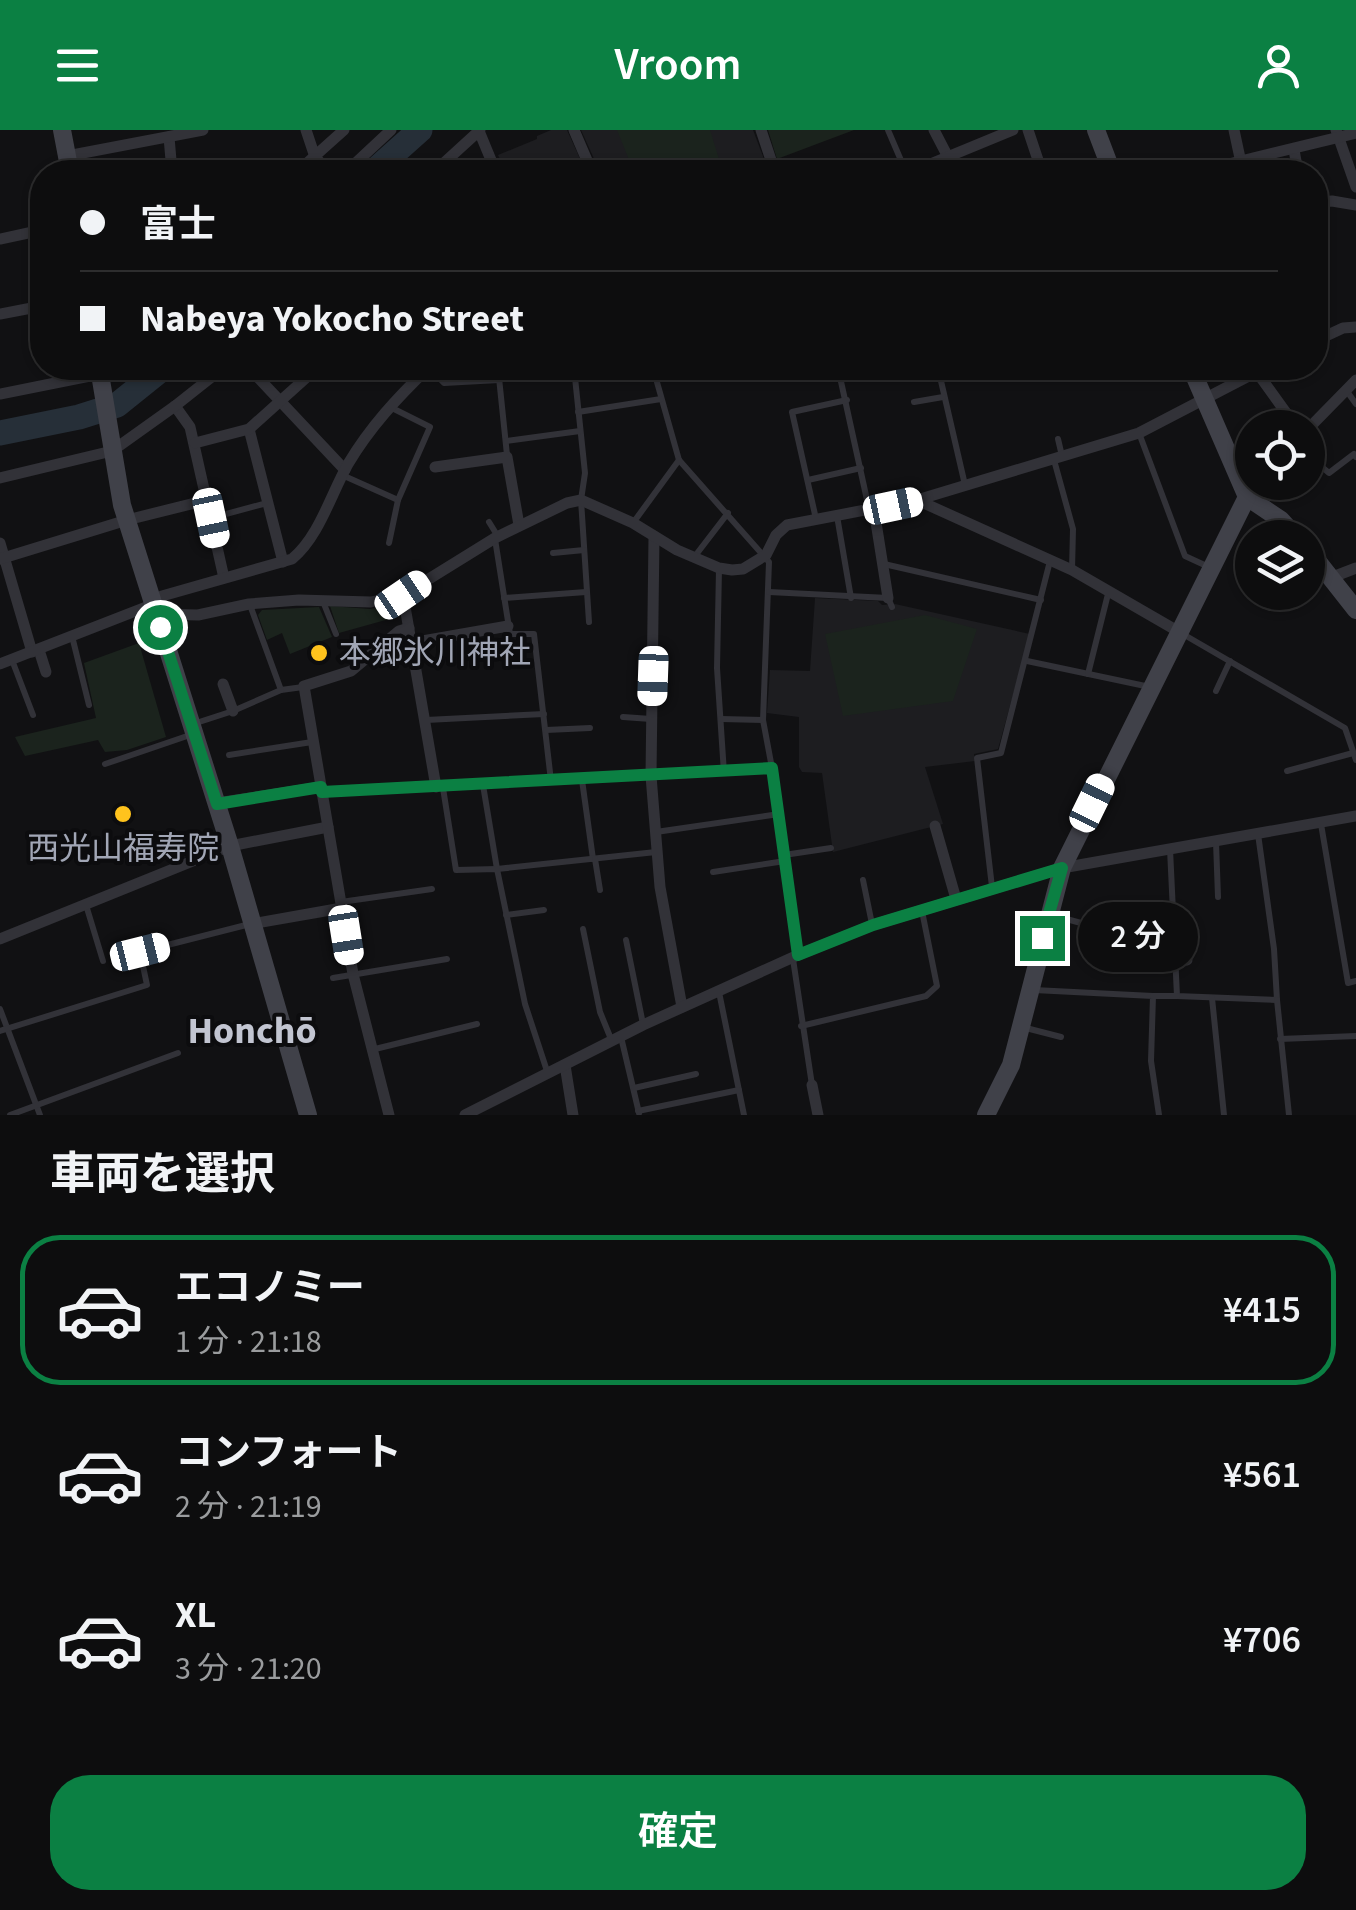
<!DOCTYPE html>
<html lang="ja">
<head>
<meta charset="utf-8">
<style>
  :root { --surface:#0d0d0e; --page:#1b1b1c; --text:#f1f3f6; --muted:#9a9c9e; --line:#2d2d2e; --accent:#0b8043 }
  body { margin:0; font-family:"Source Sans 3","Noto Sans JP",sans-serif; background:var(--page); color:var(--text); height:100vh; display:flex; flex-direction:column; font-size:38px; white-space:nowrap }
  * { box-sizing:border-box; margin:0 }
  p { font-size:32px; color:var(--muted) }
  .icon { flex:none; width:55px; height:55px; fill:none; stroke:currentColor; stroke-width:2; stroke-linecap:round; stroke-linejoin:round }
  .map { position:relative; height:985px; overflow:hidden }
  .side { display:flex; flex-direction:column; background:var(--surface); flex:1 }
  .side>* { flex:none }
  .top-card { position:absolute; left:30px; top:30px; width:1298px; height:220px; border-radius:40px; box-shadow:0 2px 8px #0004,0 0 0 2px var(--line); display:grid; align-content:center; height:220px; padding:0 50px; background:var(--surface) }
  .tools { position:absolute; left:1235px; top:280px; display:grid; gap:20px }
  .tools a { display:grid; place-items:center; width:90px; height:90px; border-radius:50%; background:var(--surface); box-shadow:0 2px 8px #0004,0 0 0 2px var(--line); font-size:50px }
  .end { position:absolute; width:45px; height:45px; margin:-22px; border:12px solid #0b8043; background:#fff; box-shadow:0 0 0 5px #fff }
  .from { border-radius:50% }
  .bubble { position:absolute; height:70px; border-radius:35px; background:var(--surface); box-shadow:0 2px 8px #0004,0 0 0 2px var(--line); font-size:32px; font-weight:600; line-height:70px; text-align:center }
  .car { position:absolute; width:30px; height:60px; margin:-30px -15px; border-radius:12px; box-shadow:0 0 8px 2px #0007; background:linear-gradient(#fff 24%,#345 0 40%,#fff 0 76%,#345 0 86%,#fff 0) }
  .top-card b { display:flex; align-items:center; gap:35px; height:95px; font-size:38px }
  .top-card b+b { border-top:2px solid var(--line) }
  .top-card i { width:25px; height:25px; background:var(--text) }
  ul { padding:0; list-style:none }
  li { display:flex; align-items:center; gap:30px; height:150px; margin:0 20px 15px; padding:0 30px; border:5px solid transparent; border-radius:40px }
  li div { flex:1 }
  li b { display:block; font-size:38px }
  li em { font-style:normal; font-weight:600 }
  li.selected { border-color:var(--accent) }
  li>.icon { width:90px; height:90px; stroke-width:1.5 }
  h2 { padding:0 50px; font-size:45px; line-height:120px }
  .cta { display:flex; gap:20px; margin-top:auto; padding:20px 50px }
  .cta a { flex:1; height:115px; border-radius:40px; background:var(--accent); color:#fff; font-size:40px; font-weight:600; line-height:115px; text-align:center }
  header { display:flex; justify-content:space-between; align-items:center; height:130px; padding:0 50px; background:var(--accent); color:#fff; font-size:45px; font-weight:600 }
  .map>svg:first-child { display:block }
  .built { fill:#1d1d20 }
  .green { fill:#1b231d }
  .lines { fill:none; stroke-linecap:round; stroke-linejoin:round }
  .river { stroke:#262f38; stroke-width:25 }
  .lane { stroke:#323238; stroke-width:6 }
  .street { stroke:#323238; stroke-width:11 }
  .secondary { stroke:#404149; stroke-width:18 }
  .route { stroke:#0b8043; stroke-width:12 }
  .poi-dot { fill:#ffc31d; stroke:#0c0c0e; stroke-width:4 }
  .labels { text-anchor:middle; dominant-baseline:central; stroke-width:8; stroke-linejoin:round; paint-order:stroke }
  .poi-label { font-size:32px; fill:#a1a6b5; stroke:#0c0c0e; text-anchor:start }
  .quarter-label { font-size:38px; font-weight:bold; fill:#c2c5d1; stroke:#0c0c0e }
</style>
</head>
<body>
<header><svg class="icon" aria-label="menu" viewBox="0 0 24 24"><path d="M4 6h16M4 12h16M4 18h16"/></svg>Vroom<svg class="icon" aria-label="person" viewBox="0 0 24 24"><circle cx="12" cy="8" r="4"/><path d="M4 21q1-7 8-7t8 7"/></svg></header>
<div class="map">
<svg width="1356" height="985" viewBox="0 0 1356 985">
  <rect width="100%" height="100%" fill="#111113"/>
  <g class="built">
    <polygon points="551,0 567,0 586,42 506,42 498,25 537,9 537,6"/>
    <polygon points="581,0 753,0 769,42 600,42"/>
    <polygon points="815,468 878,471 882,475 895,474 1030,504 998,619 974,624 975,631 925,637 943,694 833,722 822,643 802,642 799,637 799,587 767,583 770,540 810,541"/>
  </g>
  <g class="green">
    <polygon points="617,0 710,0 723,42 634,42"/>
    <polygon points="768,0 854,0 777,29"/>
    <polygon points="397,474 400,486 339,503 330,476 370,479"/>
    <polygon points="319,477 332,507 290,524 282,503 267,510 258,485 262,480"/>
    <polygon points="925,485 977,499 953,571 843,586 825,504"/>
    <polygon points="139,513 166,607 127,620 105,622 98,610 25,626 15,607 96,588 84,533"/>
  </g>
  <g class="lines">
    <g class="river">
      <polyline points="373,42 420,0"/>
      <polyline points="0,303 79,287 117,275 163,238"/>
    </g>
    <g class="lane">
      <polyline points="888,0 906,42"/>
      <polyline points="429,238 444,253 499,250"/>
      <polyline points="498,238 507,325"/>
      <polyline points="574,238 585,343 581,370 589,492"/>
      <polyline points="653,238 679,330 769,432 763,590 772,638 798,824"/>
      <polyline points="838,238 869,379"/>
      <polyline points="938,238 965,355"/>
      <polyline points="998,238 999,245 1093,238"/>
      <polyline points="1346,260 1356,274"/>
      <polyline points="914,272 943,267"/>
      <polyline points="578,282 661,269"/>
      <polyline points="1139,303 1185,426 1211,438"/>
      <polyline points="1058,309 1062,326"/>
      <polyline points="506,311 580,301"/>
      <polyline points="1308,325 1329,343 1354,324 1356,327"/>
      <polyline points="1054,330 1073,399 1072,440"/>
      <polyline points="342,345 398,370"/>
      <polyline points="808,350 861,338"/>
      <polyline points="837,386 851,468"/>
      <polyline points="211,388 267,373"/>
      <polyline points="816,389 792,282 847,270"/>
      <polyline points="489,392 497,405"/>
      <polyline points="633,393 679,330"/>
      <polyline points="495,409 510,504 534,504 551,651"/>
      <polyline points="389,413 398,370 430,297 390,277"/>
      <polyline points="553,423 584,420"/>
      <polyline points="695,426 728,383"/>
      <polyline points="884,434 1041,470"/>
      <polyline points="719,439 717,538 724,643"/>
      <polyline points="769,462 888,468 892,477"/>
      <polyline points="504,468 586,462"/>
      <polyline points="322,469 336,504"/>
      <polyline points="250,475 281,560 303,557"/>
      <polyline points="1181,503 1345,598 1356,630"/>
      <polyline points="72,506 89,575"/>
      <polyline points="12,530 33,585"/>
      <polyline points="1027,531 1150,557"/>
      <polyline points="1088,544 1108,464"/>
      <polyline points="1216,561 1230,531"/>
      <polyline points="623,587 651,589"/>
      <polyline points="721,589 763,590"/>
      <polyline points="426,590 544,584"/>
      <polyline points="193,594 233,581 281,560"/>
      <polyline points="546,600 590,598"/>
      <polyline points="229,625 312,612"/>
      <polyline points="105,634 193,604"/>
      <polyline points="1287,641 1353,623"/>
      <polyline points="582,650 593,729"/>
      <polyline points="483,655 497,739 656,722"/>
      <polyline points="443,658 456,740 497,739 525,874 547,941"/>
      <polyline points="322,663 772,638"/>
      <polyline points="1321,694 1348,853 1356,851"/>
      <polyline points="656,702 779,684"/>
      <polyline points="1216,712 1218,767"/>
      <polyline points="1170,719 1177,866 1277,870 1274,819 1258,704"/>
      <polyline points="784,725 831,718"/>
      <polyline points="595,729 600,760"/>
      <polyline points="713,742 785,731"/>
      <polyline points="863,750 872,794"/>
      <polyline points="992,757 977,628 1001,623 1050,431"/>
      <polyline points="341,772 432,759"/>
      <polyline points="86,775 103,831"/>
      <polyline points="506,785 544,780"/>
      <polyline points="1052,785 1099,798"/>
      <polyline points="583,799 600,882 611,909"/>
      <polyline points="626,810 643,894"/>
      <polyline points="793,829 812,955"/>
      <polyline points="333,848 447,829"/>
      <polyline points="1034,860 1153,866 1151,931 1159,985"/>
      <polyline points="719,862 744,985"/>
      <polyline points="1153,866 1177,866"/>
      <polyline points="1212,868 1224,985"/>
      <polyline points="1277,870 1289,985"/>
      <polyline points="0,879 40,985"/>
      <polyline points="801,896 926,866 937,856 922,781"/>
      <polyline points="1022,897 1061,907"/>
      <polyline points="0,901 147,855 140,822 250,794"/>
      <polyline points="621,907 639,983"/>
      <polyline points="1280,909 1356,906"/>
      <polyline points="371,920 477,894"/>
      <polyline points="634,958 696,944"/>
      <polyline points="638,981 739,960"/>
      <polyline points="10,985 178,923"/>
    </g>
    <g class="street">
      <polyline points="306,0 315,27 329,42"/>
      <polyline points="574,0 592,42"/>
      <polyline points="761,0 775,42"/>
      <polyline points="934,0 948,27"/>
      <polyline points="1028,0 1042,42"/>
      <polyline points="1234,0 1243,42"/>
      <polyline points="1336,0 1356,57"/>
      <polyline points="479,1 496,42"/>
      <polyline points="169,7 172,42"/>
      <polyline points="1294,20 1298,42"/>
      <polyline points="67,26 203,0"/>
      <polyline points="297,42 344,0"/>
      <polyline points="346,42 391,0"/>
      <polyline points="434,42 480,0"/>
      <polyline points="911,42 1013,0"/>
      <polyline points="1196,42 1356,3"/>
      <polyline points="1315,73 1332,71 1356,75"/>
      <polyline points="0,109 42,100"/>
      <polyline points="0,184 42,176"/>
      <polyline points="1315,211 1343,198 1356,197"/>
      <polyline points="249,238 345,340"/>
      <polyline points="1254,238 1297,298"/>
      <polyline points="0,264 100,244"/>
      <polyline points="175,276 190,297 224,448"/>
      <polyline points="249,299 283,432"/>
      <polyline points="1308,299 1356,250"/>
      <polyline points="195,313 249,299 317,238"/>
      <polyline points="435,337 507,327 519,395"/>
      <polyline points="0,348 112,321 175,276 223,238"/>
      <polyline points="1247,367 1259,352"/>
      <polyline points="917,370 1072,440 1181,503"/>
      <polyline points="870,381 875,386 888,468"/>
      <polyline points="654,406 651,646 660,757 682,877"/>
      <polyline points="0,413 32,522"/>
      <polyline points="0,429 127,390 207,370"/>
      <polyline points="1330,448 1356,438"/>
      <polyline points="403,465 436,657"/>
      <polyline points="156,484 198,485 249,474 299,470 371,472 403,465 495,408 567,373 581,370 633,393 677,420 719,438 732,440 743,439 766,425 776,405 787,395 917,370 1139,303 1264,238"/>
      <polyline points="411,513 508,496"/>
      <polyline points="39,520 46,542"/>
      <path d="M0 534 146 477 162 466 292 429C319 407 331 364 348 334 370 297 397 268 428 238"/>
      <polyline points="223,554 233,581"/>
      <polyline points="217,673 321,657"/>
      <polyline points="935,696 956,769"/>
      <polyline points="251,794 342,778"/>
      <polyline points="0,809 230,716 328,697"/>
      <polyline points="1175,831 1187,830"/>
      <polyline points="565,935 573,985"/>
      <polyline points="812,955 818,985"/>
      <polyline points="389,985 353,844 304,556 351,541 399,501 409,498"/>
      <polyline points="465,985 643,895 798,825 873,795 1062,738 1356,686"/>
    </g>
    <g class="secondary">
      <polyline points="62,0 70,42"/>
      <polyline points="1096,0 1112,42"/>
      <polyline points="99,238 122,375 230,716 308,985"/>
      <polyline points="1191,238 1247,367 1281,390 1297,408"/>
      <polyline points="1308,419 1356,480"/>
      <polyline points="986,985 1011,935 1062,738 1247,367"/>
    </g>
  </g>
  <g class="lines">
    <polyline class="route" points="160,497 217,674 321,657 322,662 772,638 798,825 873,795 1062,738 1042,808"/>
  </g>
  <g class="poi-dot">
    <circle cx="319" cy="523" r="10"/>
    <circle cx="123" cy="684" r="10"/>
  </g>
  <g class="labels">
    <g class="poi-label">
      <text x="339" y="523">本郷氷川神社</text>
      <text x="123" y="719" text-anchor="middle">西光山福寿院</text>
    </g>
    <g class="quarter-label">
      <text x="252" y="901">Honchō</text>
    </g>
  </g>
</svg>
<div class="tools">
<a><svg class="icon" aria-label="locate" viewBox="0 0 24 24"><circle cx="12" cy="12" r="6"/><path d="M12 2v4M12 18v4M2 12h4M18 12h4"/></svg></a>
<a><svg class="icon" aria-label="layers" viewBox="0 0 24 24"><path d="M12 4l9 5-9 5-9-5zM3 14l9 5 9-5"/></svg></a>
</div>
<i class="end from" style="left:160px;top:497px"></i>
<i class="end" style="left:1042px;top:808px"></i>
<div class="bubble" style="left:1078px;top:772px;width:120px">2 分</div>
<i class="car" style="left:893px;top:376px;rotate:78deg"></i>
<i class="car" style="left:211px;top:388px;rotate:168deg"></i>
<i class="car" style="left:403px;top:465px;rotate:56deg"></i>
<i class="car" style="left:653px;top:546px;rotate:182deg"></i>
<i class="car" style="left:1092px;top:673px;rotate:26deg"></i>
<i class="car" style="left:346px;top:805px;rotate:171deg"></i>
<i class="car" style="left:140px;top:822px;rotate:76deg"></i>
<div class="top-card">
<b><i class="from"></i>富士</b>
<b><i></i>Nabeya Yokocho Street</b>
</div>
</div>
<section class="side">
<h2>車両を選択</h2>
<ul>
<li class="selected"><svg class="icon" aria-label="car" viewBox="0 0 24 24"><path d="M5 17H2v-5l4-1 3-4h7l3 4 3 1v5h-3M9 17h6M6 11h13"/><circle cx="7" cy="17" r="2"/><circle cx="17" cy="17" r="2"/></svg><div><b>エコノミー</b><p>1 分 · 21:18</p></div><em>¥415</em></li>
<li><svg class="icon" aria-label="car" viewBox="0 0 24 24"><path d="M5 17H2v-5l4-1 3-4h7l3 4 3 1v5h-3M9 17h6M6 11h13"/><circle cx="7" cy="17" r="2"/><circle cx="17" cy="17" r="2"/></svg><div><b>コンフォート</b><p>2 分 · 21:19</p></div><em>¥561</em></li>
<li><svg class="icon" aria-label="car" viewBox="0 0 24 24"><path d="M5 17H2v-5l4-1 3-4h7l3 4 3 1v5h-3M9 17h6M6 11h13"/><circle cx="7" cy="17" r="2"/><circle cx="17" cy="17" r="2"/></svg><div><b>XL</b><p>3 分 · 21:20</p></div><em>¥706</em></li>
</ul>
<div class="cta"><a>確定</a></div>
</section>
</body>
</html>
